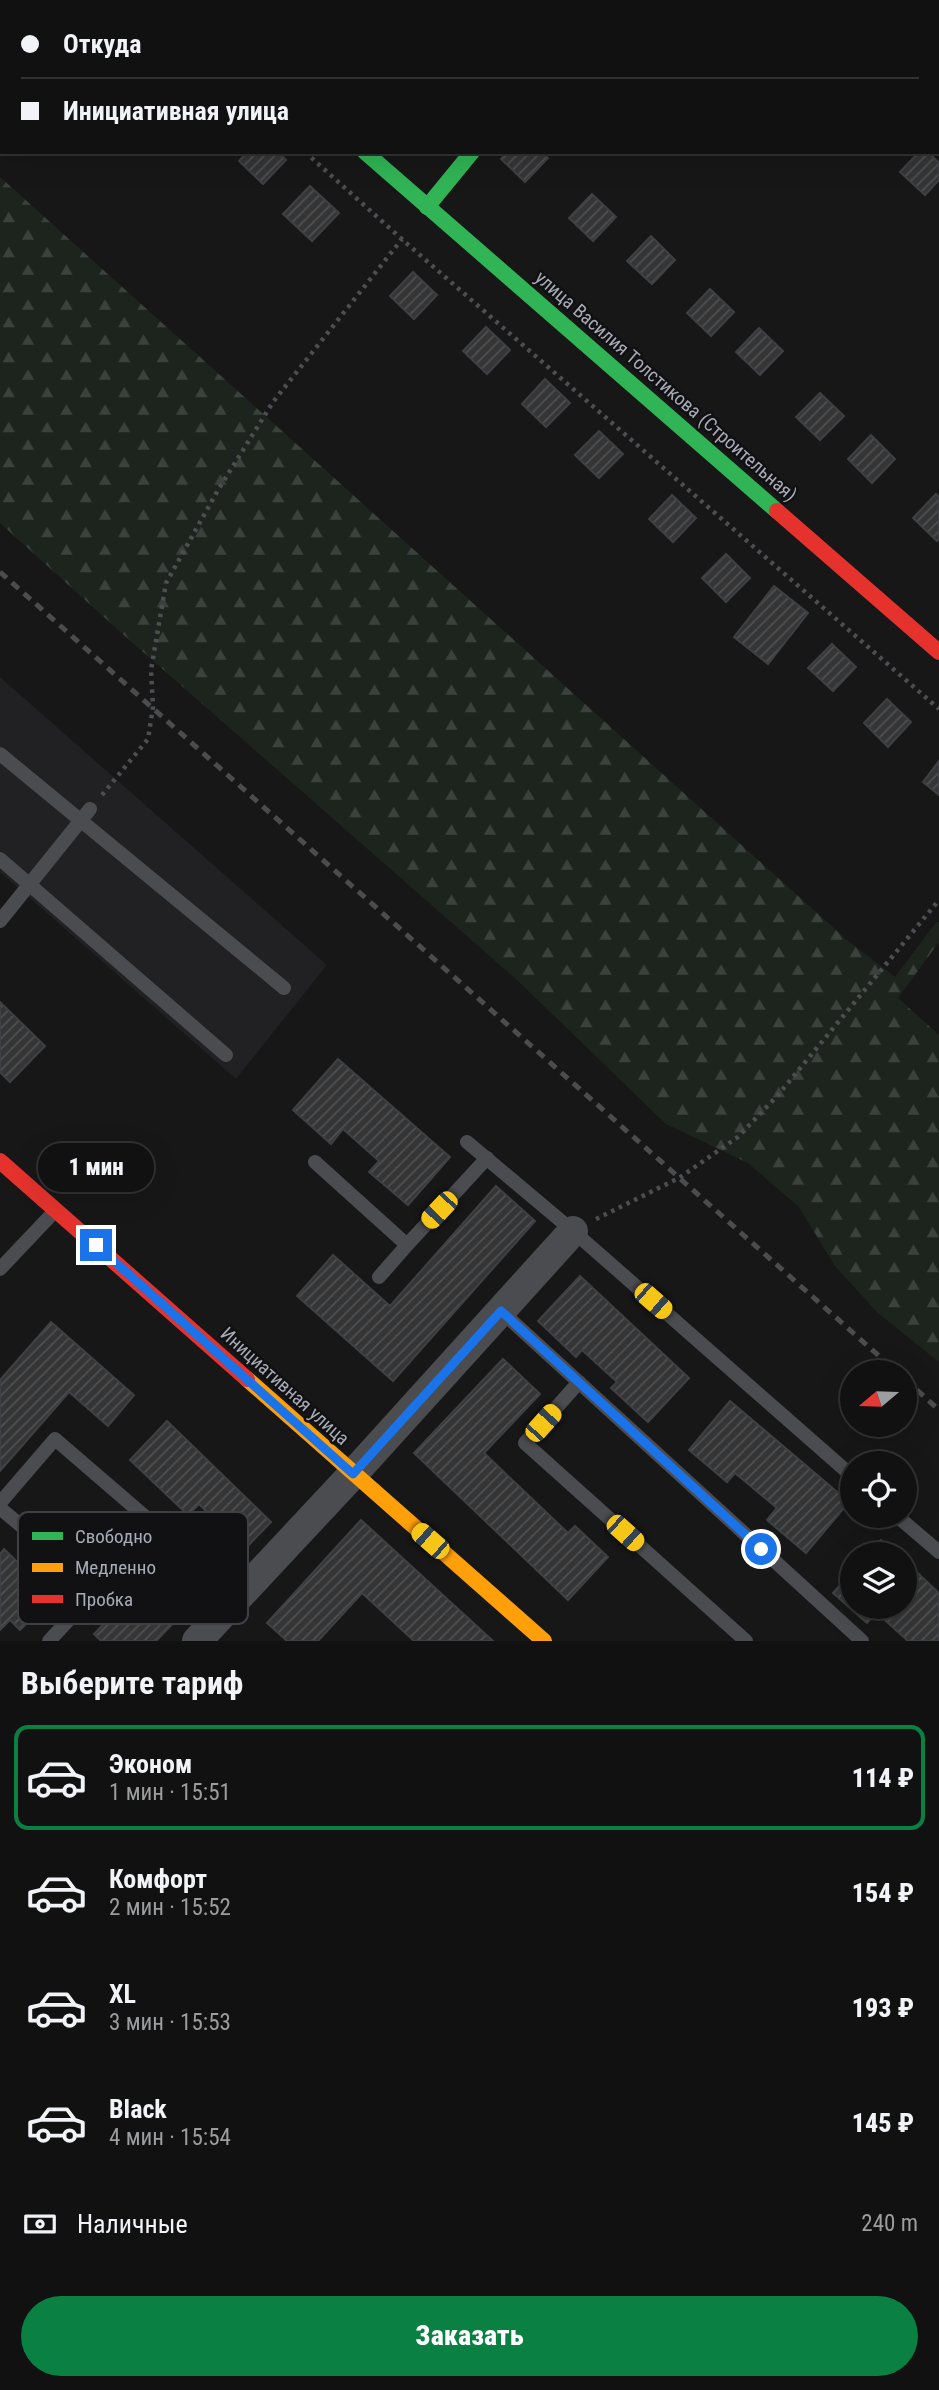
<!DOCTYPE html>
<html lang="ru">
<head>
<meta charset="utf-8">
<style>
  :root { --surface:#111; --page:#1e1f1f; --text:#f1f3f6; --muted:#9c9d9f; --line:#303131; --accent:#0b8043 }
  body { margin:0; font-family:"Roboto Condensed",sans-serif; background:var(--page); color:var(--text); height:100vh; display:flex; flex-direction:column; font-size:26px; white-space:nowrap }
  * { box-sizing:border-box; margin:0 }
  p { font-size:23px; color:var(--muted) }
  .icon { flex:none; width:38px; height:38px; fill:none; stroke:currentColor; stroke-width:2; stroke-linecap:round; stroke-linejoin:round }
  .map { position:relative; height:1641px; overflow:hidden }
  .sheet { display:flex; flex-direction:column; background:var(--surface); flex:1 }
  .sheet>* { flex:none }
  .top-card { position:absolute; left:0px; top:0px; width:940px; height:154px; box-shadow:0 7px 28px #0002,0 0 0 2px var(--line); display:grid; align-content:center; height:154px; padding:0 21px; background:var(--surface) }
  .needle { width:46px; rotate:251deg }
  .fabs { position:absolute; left:840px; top:1360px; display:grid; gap:14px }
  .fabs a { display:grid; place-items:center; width:77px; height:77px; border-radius:50%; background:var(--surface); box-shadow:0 7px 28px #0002,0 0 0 2px var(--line); font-size:35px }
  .end { position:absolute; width:32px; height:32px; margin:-16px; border:9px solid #1a73e8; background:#fff; box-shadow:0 0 0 4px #fff }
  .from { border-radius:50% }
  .bubble { position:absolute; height:49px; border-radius:24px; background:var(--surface); box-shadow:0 7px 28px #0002,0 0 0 2px var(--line); font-size:23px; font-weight:800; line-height:49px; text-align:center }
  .car { position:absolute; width:21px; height:42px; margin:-21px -10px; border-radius:9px; box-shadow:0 0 5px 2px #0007; background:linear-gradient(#f5c518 24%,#345 0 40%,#f5c518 0 76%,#345 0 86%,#f5c518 0) }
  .top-card b { display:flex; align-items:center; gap:24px; height:66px; font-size:26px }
  .top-card b+b { border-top:2px solid var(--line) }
  .top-card i { width:18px; height:18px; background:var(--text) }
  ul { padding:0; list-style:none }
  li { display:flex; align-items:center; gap:21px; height:105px; margin:0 14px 10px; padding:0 7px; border:4px solid transparent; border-radius:14px }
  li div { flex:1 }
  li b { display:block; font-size:26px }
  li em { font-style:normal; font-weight:800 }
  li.selected { border-color:var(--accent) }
  li>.icon { width:63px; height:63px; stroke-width:1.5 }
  h2 { padding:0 21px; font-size:32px; line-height:84px }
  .pay { display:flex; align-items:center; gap:18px; height:77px; padding:0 21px; font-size:26px }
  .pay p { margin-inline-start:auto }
  .button { display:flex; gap:14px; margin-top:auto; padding:14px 21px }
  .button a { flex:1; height:80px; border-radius:42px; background:var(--accent); color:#fff; font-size:28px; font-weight:800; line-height:80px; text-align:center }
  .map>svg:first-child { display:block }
  .built { fill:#212123 }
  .forest { fill:url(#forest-firs) }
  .building { fill:url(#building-hatch); stroke:#3f4043; stroke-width:2 }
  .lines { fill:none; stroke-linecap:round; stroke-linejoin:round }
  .path { stroke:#4d4e51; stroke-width:4.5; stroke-dasharray:3.5 5; stroke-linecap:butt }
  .lane { stroke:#4b4c50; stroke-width:14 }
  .street { stroke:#4b4c50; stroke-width:30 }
  .fast { stroke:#30b455; stroke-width:16 }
  .slow { stroke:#ff9f0a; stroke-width:16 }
  .jam { stroke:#e5322d; stroke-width:16 }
  .rail { stroke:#4b4c4e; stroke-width:5; stroke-dasharray:9 7; stroke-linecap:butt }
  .route { stroke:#1a73e8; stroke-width:9 }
  .labels { text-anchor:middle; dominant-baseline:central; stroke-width:5; stroke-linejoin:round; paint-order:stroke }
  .street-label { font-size:19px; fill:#a8acb7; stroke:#111113 }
  .key { fill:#111113; stroke:#3e4044; stroke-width:2 }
  .key-label { font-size:19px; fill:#a8acb7 }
</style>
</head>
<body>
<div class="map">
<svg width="939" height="1641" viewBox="0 0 939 1641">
  <defs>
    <pattern id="forest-firs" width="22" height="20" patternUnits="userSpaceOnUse" patternTransform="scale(1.75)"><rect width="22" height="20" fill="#1d241e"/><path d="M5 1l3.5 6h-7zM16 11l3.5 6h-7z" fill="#3b413c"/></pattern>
    <pattern id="building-hatch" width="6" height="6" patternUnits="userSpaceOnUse" patternTransform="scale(1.75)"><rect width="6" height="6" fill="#353536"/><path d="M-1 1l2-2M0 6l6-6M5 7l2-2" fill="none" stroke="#4f5051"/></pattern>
  </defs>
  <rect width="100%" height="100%" fill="#171717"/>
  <polygon class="built" points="0,677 327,965 236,1079 0,872"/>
  <polygon class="forest" points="0,177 847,940 895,977 935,924 939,922 939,942 898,998 939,1035 939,1362 878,1313 835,1266 799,1207 748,1163 666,1124 516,979 126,637 0,523"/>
  <g class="building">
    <polygon points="334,0 381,0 383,2 332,2"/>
    <polygon points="247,152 278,152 286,160 263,184 239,161"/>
    <polygon points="507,152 542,152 548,158 525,182 501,159"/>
    <polygon points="919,152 928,152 939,163 939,180 925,195 900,172"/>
    <polygon points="310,186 339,213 312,241 283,214"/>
    <polygon points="592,194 616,217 593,241 569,218"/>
    <polygon points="651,236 675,260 652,284 627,261"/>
    <polygon points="413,272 437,295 414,319 390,296"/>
    <polygon points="710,289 734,312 711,336 687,313"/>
    <polygon points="486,327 510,350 487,374 463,351"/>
    <polygon points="759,328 783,351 760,375 736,352"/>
    <polygon points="545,379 570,403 546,427 522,404"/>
    <polygon points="820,393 844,416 820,440 796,417"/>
    <polygon points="599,431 623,454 599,478 575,455"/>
    <polygon points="871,435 895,459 872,483 848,459"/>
    <polygon points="936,494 939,497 939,539 937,541 913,518"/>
    <polygon points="672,495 696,518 673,542 649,519"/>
    <polygon points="726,554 750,578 726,602 702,578"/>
    <polygon points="774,586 808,613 768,664 734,637"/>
    <polygon points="832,644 856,667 833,691 808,668"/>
    <polygon points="887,699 911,722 888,747 864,723"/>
    <polygon points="939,761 939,795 923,782"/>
    <polygon points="0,1002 45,1046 10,1082 0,1072"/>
    <polygon points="338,1059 450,1157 408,1205 369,1172 379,1161 343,1129 331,1144 293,1110"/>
    <polygon points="496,1186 535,1221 393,1381 297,1296 333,1255 390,1306"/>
    <polygon points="580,1276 689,1378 648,1422 611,1388 617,1382 582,1350 576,1357 538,1321"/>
    <polygon points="51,1322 134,1395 108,1426 69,1392 0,1471 0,1380"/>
    <polygon points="503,1359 540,1394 484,1453 568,1533 575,1526 608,1557 568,1600 414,1453"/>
    <polygon points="730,1401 849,1502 806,1553 767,1520 777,1508 735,1473 727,1482 689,1450"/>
    <polygon points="167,1421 271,1522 156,1641 101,1641 94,1634 209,1514 199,1504 188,1515 130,1460"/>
    <polygon points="361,1520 493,1641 414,1641 362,1593 318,1641 287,1641 267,1623"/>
    <polygon points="881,1540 897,1554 869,1554"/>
    <polygon points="4,1549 53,1597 20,1630 10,1620 0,1630 0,1554"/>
    <polygon points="905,1561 939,1593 939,1641 908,1641 876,1612 867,1623 833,1593 852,1572 852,1606 905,1606"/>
  </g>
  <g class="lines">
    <g class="path">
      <polyline points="137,0 139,2"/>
      <polyline points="305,152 404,241 939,709"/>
      <polyline points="102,795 148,739 153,707 151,670 166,583 218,490 273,402 402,239"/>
      <polyline points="596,1219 679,1178 738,1137 778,1095 939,900"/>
    </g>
    <g class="lane">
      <polyline points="0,754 284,988"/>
      <polyline points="0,859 226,1055"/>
      <polyline points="0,921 90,809"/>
      <polyline points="467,1142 573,1231 852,1476"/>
      <polyline points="315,1162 407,1245 487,1158"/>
      <polyline points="0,1269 54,1212"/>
      <polyline points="379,1277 407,1245"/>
      <polyline points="501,1311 862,1641"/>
      <polyline points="579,1382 525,1443 746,1641"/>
      <polyline points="0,1503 55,1439 156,1526 49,1641"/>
      <polyline points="0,1508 97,1590"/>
      <polyline points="897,1516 939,1552"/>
    </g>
    <g class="street">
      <polyline points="832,0 834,2"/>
      <polyline points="597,2 598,0"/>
      <polyline points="938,91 939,92"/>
      <polyline points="197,1641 353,1474 573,1231"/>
    </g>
    <g class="fast">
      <polyline points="190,0 192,2"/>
      <polyline points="365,152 777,511"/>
      <polyline points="427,207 472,152"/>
    </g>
    <polyline class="slow" points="247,1379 544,1641"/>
    <g class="jam">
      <polyline points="777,511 939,652"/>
      <polyline points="0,1161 247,1379"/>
    </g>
    <g class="rail">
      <polyline points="0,572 897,1372"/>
      <polyline points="905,1379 939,1410"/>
    </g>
  </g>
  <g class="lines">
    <polyline class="route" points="96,1245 353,1474 501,1311 761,1549"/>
  </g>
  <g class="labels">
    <g class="street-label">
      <text transform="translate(666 386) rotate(41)">улица Василия Толстикова (Строительная)</text>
      <text transform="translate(285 1386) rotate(42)">Инициативная улица</text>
    </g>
  </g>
  <rect x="18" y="1512" width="230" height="112" rx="10" class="key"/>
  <rect x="32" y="1532" width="31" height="8" fill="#30b455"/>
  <rect x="32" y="1563" width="31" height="9" fill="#ff9f0a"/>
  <rect x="32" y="1595" width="31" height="8" fill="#e5322d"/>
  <g class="key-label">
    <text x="75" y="1543">Свободно</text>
    <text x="75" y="1574">Медленно</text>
    <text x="75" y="1606">Пробка</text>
  </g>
</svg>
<div class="fabs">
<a><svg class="needle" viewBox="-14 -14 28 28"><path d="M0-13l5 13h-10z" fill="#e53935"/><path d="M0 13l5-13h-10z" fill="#9c9d9f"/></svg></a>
<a><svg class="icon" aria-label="locate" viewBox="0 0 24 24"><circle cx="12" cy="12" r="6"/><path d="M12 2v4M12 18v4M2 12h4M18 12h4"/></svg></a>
<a><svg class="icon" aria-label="layers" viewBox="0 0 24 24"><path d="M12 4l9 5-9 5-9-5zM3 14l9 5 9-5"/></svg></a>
</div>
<i class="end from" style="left:761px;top:1549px"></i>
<i class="end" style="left:96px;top:1245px"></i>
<div class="bubble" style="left:38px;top:1143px;width:116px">1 мин</div>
<i class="car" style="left:439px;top:1210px;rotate:223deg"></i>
<i class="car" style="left:653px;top:1301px;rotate:131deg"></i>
<i class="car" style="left:543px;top:1423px;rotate:42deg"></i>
<i class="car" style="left:625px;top:1533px;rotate:132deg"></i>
<i class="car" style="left:430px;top:1541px;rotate:311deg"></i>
<div class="top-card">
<b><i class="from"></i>Откуда</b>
<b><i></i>Инициативная улица</b>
</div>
</div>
<section class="sheet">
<h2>Выберите тариф</h2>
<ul>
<li class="selected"><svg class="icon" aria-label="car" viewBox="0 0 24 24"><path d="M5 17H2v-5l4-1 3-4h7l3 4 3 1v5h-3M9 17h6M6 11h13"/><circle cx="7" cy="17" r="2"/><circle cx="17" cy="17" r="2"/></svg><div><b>Эконом</b><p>1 мин · 15:51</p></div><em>114 ₽</em></li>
<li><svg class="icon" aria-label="car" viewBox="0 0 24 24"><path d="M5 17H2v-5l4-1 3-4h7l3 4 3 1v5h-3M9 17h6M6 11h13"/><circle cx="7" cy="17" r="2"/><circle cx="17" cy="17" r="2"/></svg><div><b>Комфорт</b><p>2 мин · 15:52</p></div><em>154 ₽</em></li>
<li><svg class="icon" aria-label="car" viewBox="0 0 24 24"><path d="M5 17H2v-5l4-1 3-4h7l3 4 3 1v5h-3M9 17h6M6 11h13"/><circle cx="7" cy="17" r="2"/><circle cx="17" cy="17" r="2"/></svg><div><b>XL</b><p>3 мин · 15:53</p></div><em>193 ₽</em></li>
<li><svg class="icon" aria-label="car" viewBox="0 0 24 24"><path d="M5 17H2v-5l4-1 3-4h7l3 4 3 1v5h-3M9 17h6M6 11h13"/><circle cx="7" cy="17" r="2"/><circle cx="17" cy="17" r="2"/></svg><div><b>Black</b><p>4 мин · 15:54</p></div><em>145 ₽</em></li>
</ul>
<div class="pay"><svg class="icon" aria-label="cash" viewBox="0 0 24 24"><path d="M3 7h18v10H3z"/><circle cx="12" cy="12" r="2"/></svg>Наличные<p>240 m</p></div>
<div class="button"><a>Заказать</a></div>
</section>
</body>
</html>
